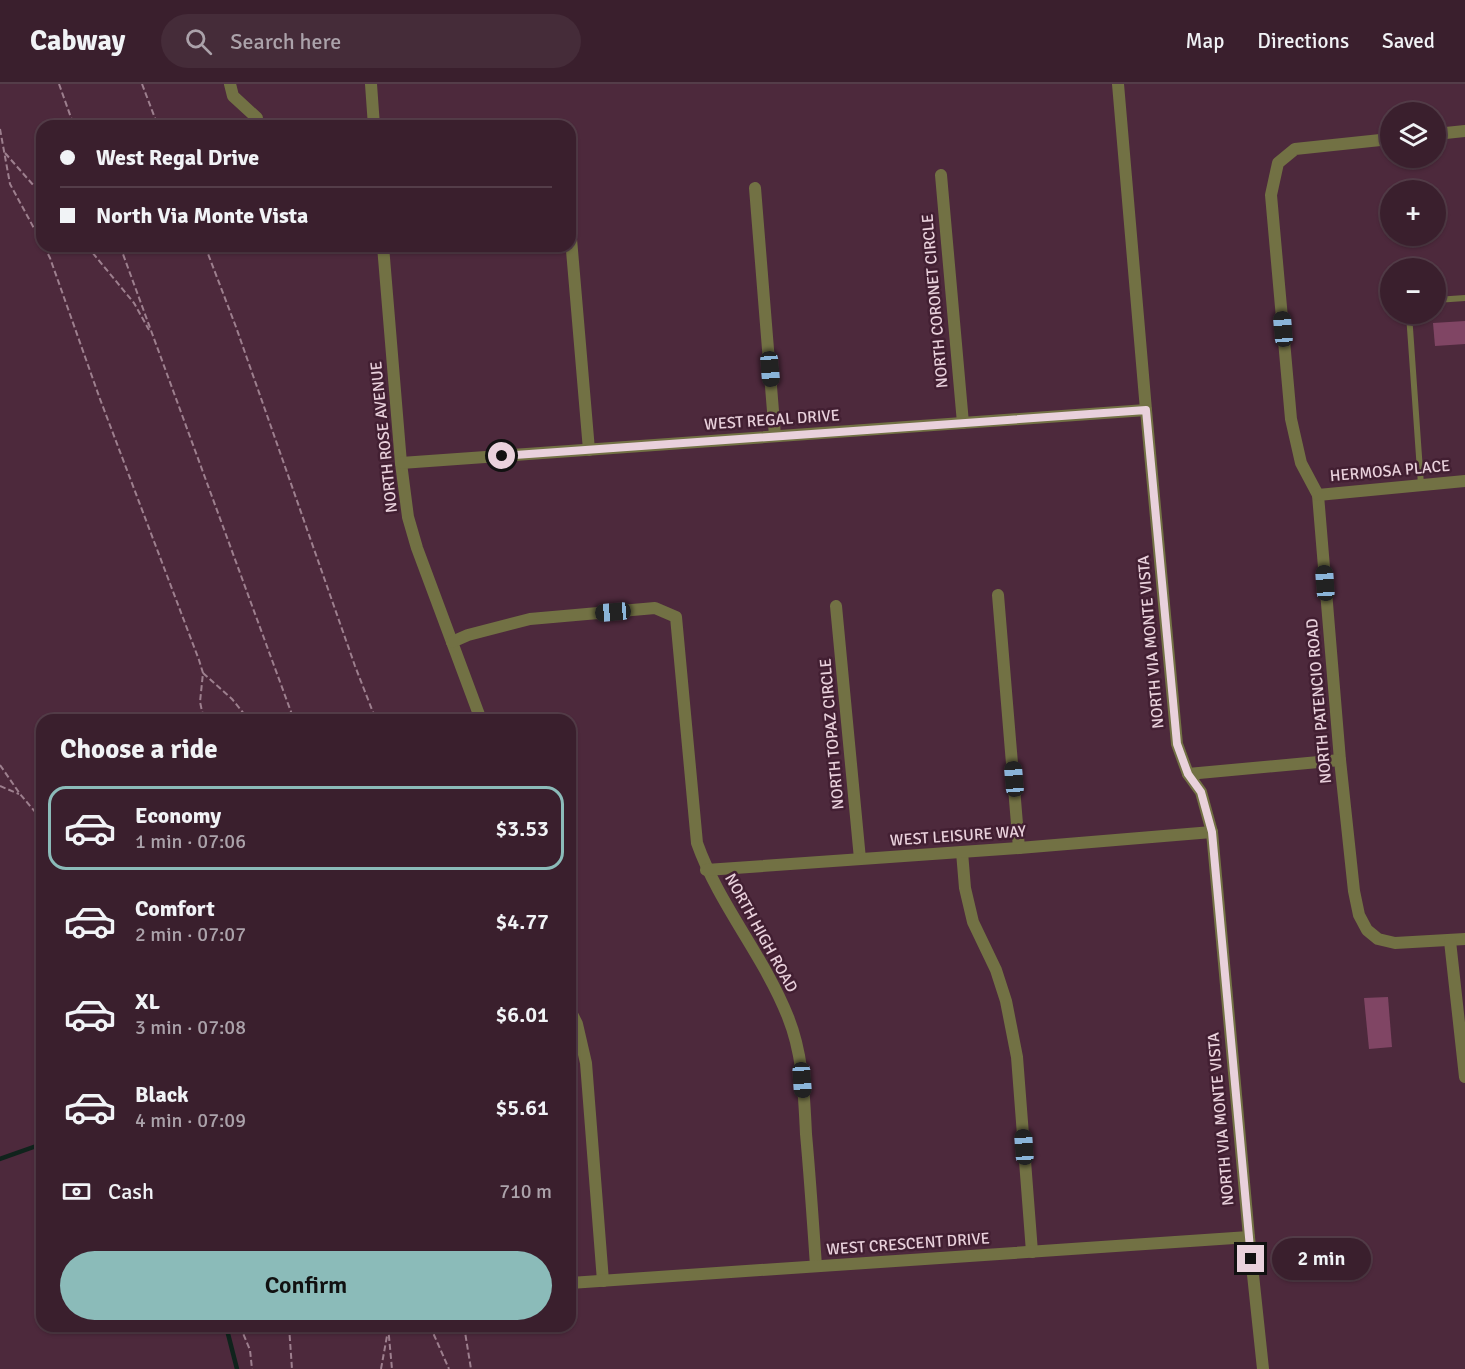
<!DOCTYPE html>
<html lang="en">
<head>
<meta charset="utf-8">
<style>
  :root { --surface:#3a1f2d; --page:#452c39; --text:#f1f3f6; --muted:#aba2aa; --line:#543d49; --accent:#8bbbb9 }
  body { margin:0; font-family:Signika,sans-serif; background:var(--page); color:var(--text); height:100vh; display:flex; flex-direction:column; font-size:22px; white-space:nowrap }
  * { box-sizing:border-box; margin:0 }
  p { font-size:20px; color:var(--muted) }
  .icon { flex:none; width:33px; height:33px; fill:none; stroke:currentColor; stroke-width:2; stroke-linecap:round; stroke-linejoin:round }
  .map { position:relative; flex:1; overflow:hidden }
  .details { position:absolute; left:36px; top:630px; width:540px; height:618px; display:flex; flex-direction:column; background:var(--surface); border-radius:18px; box-shadow:0 2px 4px #0004,0 0 0 2px var(--line) }
  .details>* { flex:none }
  .guide { position:absolute; left:36px; top:36px; width:540px; height:132px; border-radius:18px; box-shadow:0 2px 4px #0004,0 0 0 2px var(--line); display:grid; align-content:center; height:132px; padding:0 24px; background:var(--surface) }
  .controls { position:absolute; left:1380px; top:18px; display:grid; gap:12px }
  .controls a { display:grid; place-items:center; width:66px; height:66px; border-radius:50%; background:var(--surface); box-shadow:0 2px 4px #0004,0 0 0 2px var(--line); font-size:30px }
  .end { position:absolute; width:27px; height:27px; margin:-14px; border:8px solid #e9d1dc; background:#111; box-shadow:0 0 0 3px #111 }
  .from { border-radius:50% }
  .bubble { position:absolute; height:42px; border-radius:21px; background:var(--surface); box-shadow:0 2px 4px #0004,0 0 0 2px var(--line); font-size:20px; font-weight:600; line-height:42px; text-align:center }
  .car { position:absolute; width:18px; height:36px; margin:-18px -9px; border-radius:8px; box-shadow:0 0 4px 2px #0007; background:linear-gradient(#222 24%,#8ab4d8 0 40%,#222 0 76%,#8ab4d8 0 86%,#222 0) }
  .guide b { display:flex; align-items:center; gap:21px; height:57px; font-size:22px }
  .guide b+b { border-top:2px solid var(--line) }
  .guide i { width:15px; height:15px; background:var(--text) }
  ul { padding:0; list-style:none }
  li { display:flex; align-items:center; gap:18px; height:84px; margin:0 12px 9px; padding:0 12px; border:3px solid transparent; border-radius:18px }
  li div { flex:1 }
  li b { display:block; font-size:22px }
  li em { font-style:normal; font-weight:600 }
  li.current { border-color:var(--accent) }
  li>.icon { width:54px; height:54px; stroke-width:1.5 }
  h2 { padding:0 24px; font-size:27px; line-height:72px }
  .pay { display:flex; align-items:center; gap:15px; height:66px; padding:0 24px; font-size:22px }
  .pay p { margin-inline-start:auto }
  .button { display:flex; gap:12px; margin-top:auto; padding:12px 24px }
  .button a { flex:1; height:69px; border-radius:36px; background:var(--accent); color:#111; font-size:24px; font-weight:600; line-height:69px; text-align:center }
  header { display:flex; align-items:center; gap:36px; box-sizing:border-box; height:84px; padding:0 30px; background:var(--surface); border-bottom:2px solid var(--line) }
  header strong { font-size:28px }
  nav { display:flex; gap:33px; margin-inline-start:auto; font-size:21px }
  .search { width:420px; height:54px; background:var(--page); display:flex; align-items:center; gap:15px; box-sizing:border-box; padding:0 21px; border-radius:33px; color:var(--muted); font-size:22px }
  .map>svg:first-child { display:block }
  .green { fill:#804564 }
  .lines { fill:none; stroke-linecap:round; stroke-linejoin:round }
  .stream { stroke:#10231c; stroke-width:4.5 }
  .path { stroke:#9d7f8e; stroke-width:2; stroke-dasharray:6 3; stroke-linecap:butt }
  .lane { stroke:#727144; stroke-width:6 }
  .street { stroke:#727144; stroke-width:12 }
  .route { stroke:#e9d1dc; stroke-width:8 }
  .labels { text-anchor:middle; dominant-baseline:central; stroke-width:5; stroke-linejoin:round; paint-order:stroke }
  .street-label { font-size:16px; fill:#e9d1dc; stroke:#421f32 }
</style>
</head>
<body>
<header>
<strong>Cabway</strong>
<div class="search"><svg class="icon" aria-label="search" viewBox="0 0 24 24"><circle cx="10" cy="10" r="6"/><path d="M15 15l6 6"/></svg>Search here</div>
<nav><a>Map</a><a>Directions</a><a>Saved</a></nav>
</header>
<div class="map">
<svg width="1465" height="1285" viewBox="0 0 1465 1285">
  <rect width="100%" height="100%" fill="#4d293c"/>
  <g class="green">
    <polygon points="1465,237 1465,260 1435,262 1433,239"/>
    <polygon points="1388,913 1392,963 1369,965 1364,914"/>
  </g>
  <g class="lines">
    <g class="stream">
      <polyline points="0,1075 42,1060"/>
      <polyline points="226,1242 237,1285"/>
    </g>
    <g class="path">
      <polyline points="59,0 74,42"/>
      <polyline points="142,0 158,42"/>
      <polyline points="0,45 10,100 42,159"/>
      <polyline points="5,69 42,111"/>
      <polyline points="44,162 50,174 100,315 199,576 203,589 200,618 204,636"/>
      <polyline points="87,162 134,219 149,246"/>
      <polyline points="120,162 294,636"/>
      <polyline points="205,162 236,243 355,582 376,636"/>
      <polyline points="203,589 232,615 249,636"/>
      <polyline points="0,681 20,710 42,736"/>
      <polyline points="0,702 19,710"/>
      <polyline points="240,1242 250,1266 252,1285"/>
      <polyline points="289,1242 292,1285"/>
      <polyline points="388,1242 392,1285"/>
      <polyline points="430,1242 449,1285"/>
      <polyline points="464,1242 471,1285"/>
      <polyline points="381,1285 387,1252"/>
    </g>
    <g class="lane">
      <polyline points="1436,216 1465,214"/>
      <polyline points="1409,230 1421,401"/>
    </g>
    <g class="street">
      <polyline points="230,0 233,12 257,34"/>
      <polyline points="371,0 374,42"/>
      <polyline points="1118,0 1146,326 1177,660 1188,690 1201,708 1212,748 1249,1153 1263,1285"/>
      <polyline points="1436,50 1465,47"/>
      <polyline points="1390,55 1295,65 1278,79 1271,111 1291,335 1301,379 1318,411 1340,676 1354,807 1359,831 1367,846 1378,855 1395,859 1465,855"/>
      <polyline points="941,91 963,339"/>
      <polyline points="755,104 775,352"/>
      <polyline points="570,143 589,366"/>
      <polyline points="383,162 401,379 408,433 417,464 481,636"/>
      <polyline points="401,379 1146,326"/>
      <polyline points="1318,411 1465,397"/>
      <polyline points="998,511 1019,764"/>
      <polyline points="836,522 860,775"/>
      <path d="M452 558 468 551 530 535 655 524 676 533 697 759C719 821 764 872 788 933 803 970 804 1010 806 1050 810 1094 813 1138 816 1182"/>
      <polyline points="1188,690 1340,676"/>
      <polyline points="962,768 965,804 973,838 996,886 1006,917 1017,973 1032,1168"/>
      <polyline points="706,786 1019,764 1212,748"/>
      <polyline points="1450,857 1465,993"/>
      <polyline points="570,926 577,940 586,979 603,1197"/>
      <polyline points="570,1199 1249,1153"/>
    </g>
  </g>
  <g class="lines">
    <polyline class="route" points="502,372 1146,326 1177,660 1188,690 1201,708 1212,748 1251,1175"/>
  </g>
  <g class="labels">
    <g class="street-label">
      <text transform="translate(935 217) rotate(-95)">NORTH CORONET CIRCLE</text>
      <text transform="translate(772 336) rotate(-4)">WEST REGAL DRIVE</text>
      <text transform="translate(384 353) rotate(-96)">NORTH ROSE AVENUE</text>
      <text transform="translate(1390 387) rotate(-5)">HERMOSA PLACE</text>
      <text transform="translate(1151 558) rotate(-95)">NORTH VIA MONTE VISTA</text>
      <text transform="translate(1319 617) rotate(-95)">NORTH PATENCIO ROAD</text>
      <text transform="translate(832 650) rotate(-95)">NORTH TOPAZ CIRCLE</text>
      <text transform="translate(958 752) rotate(-4)">WEST LEISURE WAY</text>
      <text transform="translate(761 849) rotate(61)">NORTH HIGH ROAD</text>
      <text transform="translate(1221 1035) rotate(-95)">NORTH VIA MONTE VISTA</text>
      <text transform="translate(908 1160) rotate(-4)">WEST CRESCENT DRIVE</text>
    </g>
  </g>
</svg>
<div class="controls">
<a><svg class="icon" aria-label="layers" viewBox="0 0 24 24"><path d="M12 4l9 5-9 5-9-5zM3 14l9 5 9-5"/></svg></a>
<a>+</a>
<a>−</a>
</div>
<i class="end from" style="left:502px;top:372px"></i>
<i class="end" style="left:1251px;top:1175px"></i>
<div class="bubble" style="left:1272px;top:1154px;width:99px">2 min</div>
<i class="car" style="left:1283px;top:245px;rotate:355deg"></i>
<i class="car" style="left:770px;top:285px;rotate:175deg"></i>
<i class="car" style="left:1325px;top:499px;rotate:356deg"></i>
<i class="car" style="left:613px;top:528px;rotate:265deg"></i>
<i class="car" style="left:1014px;top:695px;rotate:355deg"></i>
<i class="car" style="left:802px;top:996px;rotate:176deg"></i>
<i class="car" style="left:1024px;top:1063px;rotate:356deg"></i>
<div class="guide">
<b><i class="from"></i>West Regal Drive</b>
<b><i></i>North Via Monte Vista</b>
</div>
<section class="details">
<h2>Choose a ride</h2>
<ul>
<li class="current"><svg class="icon" aria-label="car" viewBox="0 0 24 24"><path d="M5 17H2v-5l4-1 3-4h7l3 4 3 1v5h-3M9 17h6M6 11h13"/><circle cx="7" cy="17" r="2"/><circle cx="17" cy="17" r="2"/></svg><div><b>Economy</b><p>1 min · 07:06</p></div><em>$3.53</em></li>
<li><svg class="icon" aria-label="car" viewBox="0 0 24 24"><path d="M5 17H2v-5l4-1 3-4h7l3 4 3 1v5h-3M9 17h6M6 11h13"/><circle cx="7" cy="17" r="2"/><circle cx="17" cy="17" r="2"/></svg><div><b>Comfort</b><p>2 min · 07:07</p></div><em>$4.77</em></li>
<li><svg class="icon" aria-label="car" viewBox="0 0 24 24"><path d="M5 17H2v-5l4-1 3-4h7l3 4 3 1v5h-3M9 17h6M6 11h13"/><circle cx="7" cy="17" r="2"/><circle cx="17" cy="17" r="2"/></svg><div><b>XL</b><p>3 min · 07:08</p></div><em>$6.01</em></li>
<li><svg class="icon" aria-label="car" viewBox="0 0 24 24"><path d="M5 17H2v-5l4-1 3-4h7l3 4 3 1v5h-3M9 17h6M6 11h13"/><circle cx="7" cy="17" r="2"/><circle cx="17" cy="17" r="2"/></svg><div><b>Black</b><p>4 min · 07:09</p></div><em>$5.61</em></li>
</ul>
<div class="pay"><svg class="icon" aria-label="cash" viewBox="0 0 24 24"><path d="M3 7h18v10H3z"/><circle cx="12" cy="12" r="2"/></svg>Cash<p>710 m</p></div>
<div class="button"><a>Confirm</a></div>
</section>
</div>
</body>
</html>
